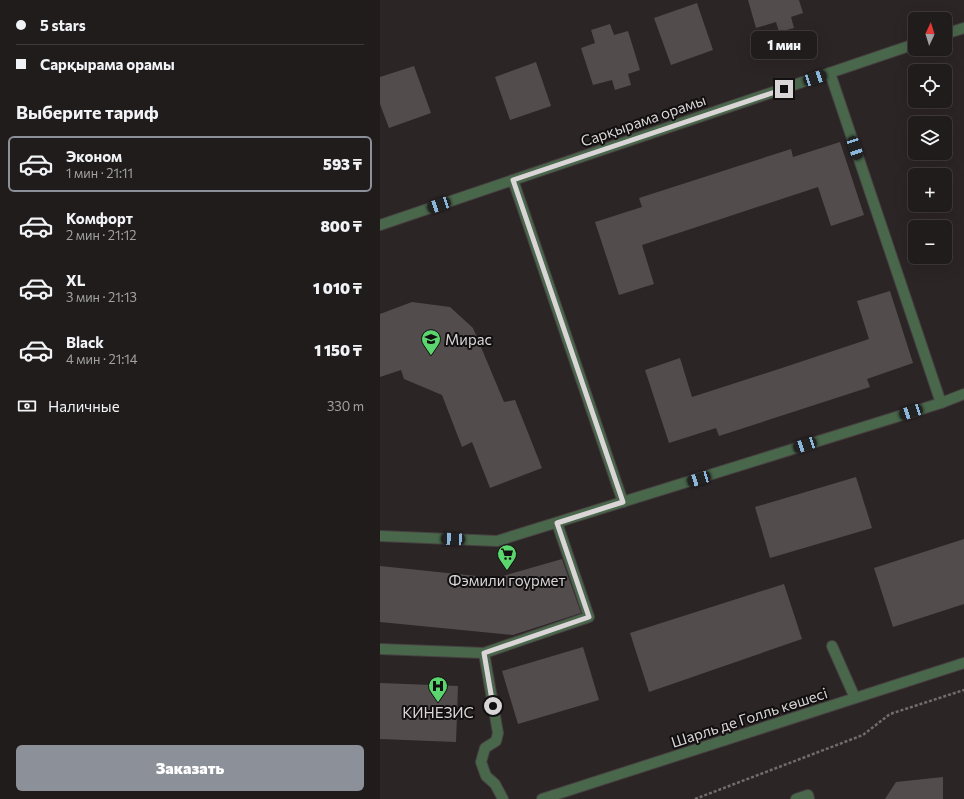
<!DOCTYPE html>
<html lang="ru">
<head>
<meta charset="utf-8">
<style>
  :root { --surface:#211c1c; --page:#2d2929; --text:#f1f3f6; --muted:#a2a1a3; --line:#3e3a3b; --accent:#8c9099 }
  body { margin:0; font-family:Commissioner,sans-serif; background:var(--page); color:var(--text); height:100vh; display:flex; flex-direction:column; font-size:15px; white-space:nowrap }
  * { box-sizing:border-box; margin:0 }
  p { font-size:13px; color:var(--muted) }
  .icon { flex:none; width:22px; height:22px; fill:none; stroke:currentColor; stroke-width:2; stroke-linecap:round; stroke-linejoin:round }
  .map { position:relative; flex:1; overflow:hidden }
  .sheet { display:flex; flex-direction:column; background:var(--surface); width:380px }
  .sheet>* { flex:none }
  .banner { display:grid; align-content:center; height:88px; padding:0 16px; background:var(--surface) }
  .needle { width:26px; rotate:4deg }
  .controls { position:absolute; left:528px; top:12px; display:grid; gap:8px }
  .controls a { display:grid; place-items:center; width:44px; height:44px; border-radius:6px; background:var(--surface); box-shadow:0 4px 16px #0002,0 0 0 1px var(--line); font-size:20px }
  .end { position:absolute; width:18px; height:18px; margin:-9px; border:5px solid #dad5d6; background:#111; box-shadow:0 0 0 2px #111 }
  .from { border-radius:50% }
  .bubble { position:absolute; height:28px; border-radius:6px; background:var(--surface); box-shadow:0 4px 16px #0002,0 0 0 1px var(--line); font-size:13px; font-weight:800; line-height:28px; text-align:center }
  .car { position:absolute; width:12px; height:24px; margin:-12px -6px; border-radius:5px; box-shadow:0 0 3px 1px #0007; background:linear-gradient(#222 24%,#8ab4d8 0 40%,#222 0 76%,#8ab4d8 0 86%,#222 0) }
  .banner b { display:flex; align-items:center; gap:14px; height:38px; font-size:15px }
  .banner b+b { border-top:1px solid var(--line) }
  .banner i { width:10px; height:10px; background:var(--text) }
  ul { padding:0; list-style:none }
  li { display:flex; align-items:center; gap:12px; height:56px; margin:0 8px 6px; padding:0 8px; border:2px solid transparent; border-radius:6px }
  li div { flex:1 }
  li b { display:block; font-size:15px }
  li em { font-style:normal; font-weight:800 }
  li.active { border-color:var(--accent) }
  li>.icon { width:36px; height:36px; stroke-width:1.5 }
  h2 { padding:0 16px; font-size:18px; line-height:48px }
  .pay { display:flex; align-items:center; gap:10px; height:44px; padding:0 16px; font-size:15px }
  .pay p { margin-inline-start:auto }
  .action { display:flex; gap:8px; margin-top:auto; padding:8px 16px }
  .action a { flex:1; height:46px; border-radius:6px; background:var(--accent); color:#fff; font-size:16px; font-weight:800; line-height:46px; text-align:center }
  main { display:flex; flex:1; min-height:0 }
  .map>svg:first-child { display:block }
  .building { fill:#534c4d }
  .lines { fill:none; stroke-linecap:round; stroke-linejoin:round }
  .service-casing { stroke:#484142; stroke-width:12 }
  .minor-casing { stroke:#484142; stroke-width:12 }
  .tertiary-casing { stroke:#484142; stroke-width:12 }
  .path { stroke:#726c6d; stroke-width:2.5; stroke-dasharray:3 2; stroke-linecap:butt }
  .service { stroke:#49674b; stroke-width:10 }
  .minor { stroke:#49674b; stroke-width:10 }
  .tertiary { stroke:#49674b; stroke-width:10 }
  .route { stroke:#dad5d6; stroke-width:5 }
  .labels { text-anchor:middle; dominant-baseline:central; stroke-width:4; stroke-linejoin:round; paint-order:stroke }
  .street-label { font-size:15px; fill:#dad5d6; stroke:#120f10 }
  .poi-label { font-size:15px; fill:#dad5d6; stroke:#120f10 }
</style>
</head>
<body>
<main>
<section class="sheet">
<div class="banner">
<b><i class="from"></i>5 stars</b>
<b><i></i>Сарқырама орамы</b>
</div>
<h2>Выберите тариф</h2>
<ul>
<li class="active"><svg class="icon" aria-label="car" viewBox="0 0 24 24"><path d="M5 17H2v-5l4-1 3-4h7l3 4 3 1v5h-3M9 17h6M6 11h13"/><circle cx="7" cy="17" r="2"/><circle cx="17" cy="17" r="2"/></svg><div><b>Эконом</b><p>1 мин · 21:11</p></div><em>593 ₸</em></li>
<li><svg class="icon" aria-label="car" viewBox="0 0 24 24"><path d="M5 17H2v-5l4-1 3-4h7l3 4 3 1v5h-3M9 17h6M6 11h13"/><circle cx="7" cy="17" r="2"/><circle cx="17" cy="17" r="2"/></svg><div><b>Комфорт</b><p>2 мин · 21:12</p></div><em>800 ₸</em></li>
<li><svg class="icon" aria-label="car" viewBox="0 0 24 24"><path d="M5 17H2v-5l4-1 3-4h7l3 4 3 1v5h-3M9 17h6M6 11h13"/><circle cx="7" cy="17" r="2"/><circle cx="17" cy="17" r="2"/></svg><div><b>XL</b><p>3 мин · 21:13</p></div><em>1 010 ₸</em></li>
<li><svg class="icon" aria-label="car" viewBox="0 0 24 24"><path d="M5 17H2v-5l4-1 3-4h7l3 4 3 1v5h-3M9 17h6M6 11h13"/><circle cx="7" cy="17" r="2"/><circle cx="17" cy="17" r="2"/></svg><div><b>Black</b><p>4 мин · 21:14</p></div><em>1 150 ₸</em></li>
</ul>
<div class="pay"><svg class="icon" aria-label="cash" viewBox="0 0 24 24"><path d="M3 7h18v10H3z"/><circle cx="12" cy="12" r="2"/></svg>Наличные<p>330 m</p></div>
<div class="action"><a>Заказать</a></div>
</section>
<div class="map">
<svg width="584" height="799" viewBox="0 0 584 799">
  <rect width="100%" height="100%" fill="#2c2526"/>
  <g class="building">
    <polygon points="368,0 419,0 423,13 411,17 414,28 399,32 396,22 376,28"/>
    <polygon points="317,3 333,50 291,65 274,18"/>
    <polygon points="230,24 234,35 248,31 260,70 248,74 251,85 235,90 232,80 213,85 201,48 215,43 211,30"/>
    <polygon points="156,62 171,106 130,120 115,77"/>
    <polygon points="34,66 51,113 9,128 0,104 0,77"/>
    <polygon points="460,142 484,215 451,226 438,187 341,219 262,245 274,284 239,295 215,222 262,207 259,198 411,149 413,157"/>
    <polygon points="510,291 533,363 487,379 490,387 339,436 336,428 289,443 265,370 300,358 312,397 408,366 489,339 477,301"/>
    <polygon points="32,302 70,307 93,328 124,402 135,400 162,468 110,488 92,442 82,447 62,395 24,379 21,370 0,377 0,314"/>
    <polygon points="476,477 492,528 390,558 375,507"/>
    <polygon points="584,539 584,604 513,627 494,568"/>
    <polygon points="182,559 201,613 133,635 0,622 0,566 116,578"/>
    <polygon points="404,584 422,639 269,692 250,633"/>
    <polygon points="203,647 219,700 138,724 122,671"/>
    <polygon points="0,683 78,686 76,742 0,739"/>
    <polygon points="563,777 563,799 505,799 516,782"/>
  </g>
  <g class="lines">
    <g class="service-casing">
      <g id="service">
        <polyline points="133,180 243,502"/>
        <polyline points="452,646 475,698"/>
        <polyline points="416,799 428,795 429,799"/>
      </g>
    </g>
    <g class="minor-casing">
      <g id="minor">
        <polyline points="565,34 584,28"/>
        <polyline points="450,73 561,403"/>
        <polyline points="0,225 535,44"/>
        <polyline points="0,536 117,541 561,403 584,394"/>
        <polyline points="0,649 104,653 209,617 177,523"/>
        <polyline points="104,653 118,733 116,741 105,748 101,762 106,776 115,784 123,799"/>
      </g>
    </g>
    <g class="tertiary-casing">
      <polyline id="tertiary" points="162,799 584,663"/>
    </g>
    <polyline class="path" points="315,799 483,735 510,714 584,690"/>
    <use href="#service" class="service"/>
    <use href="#minor" class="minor"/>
    <use href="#tertiary" class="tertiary"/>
  </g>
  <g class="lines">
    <polyline class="route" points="113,706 104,653 209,617 177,523 243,502 133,180 404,89"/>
  </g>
  <defs>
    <g id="school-pin" transform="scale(1)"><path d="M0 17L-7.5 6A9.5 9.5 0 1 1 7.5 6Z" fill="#5bd56d" stroke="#120f10"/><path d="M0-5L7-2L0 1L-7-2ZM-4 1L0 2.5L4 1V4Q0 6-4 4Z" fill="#111"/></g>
    <g id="supermarket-pin" transform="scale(1)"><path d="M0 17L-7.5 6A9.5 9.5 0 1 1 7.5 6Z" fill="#5bd56d" stroke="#120f10"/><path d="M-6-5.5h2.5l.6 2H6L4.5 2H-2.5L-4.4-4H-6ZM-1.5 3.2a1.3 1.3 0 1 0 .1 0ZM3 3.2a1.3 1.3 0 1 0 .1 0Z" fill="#111"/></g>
    <g id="hospital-pin" transform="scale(1)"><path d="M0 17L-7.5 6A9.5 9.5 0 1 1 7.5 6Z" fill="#5bd56d" stroke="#120f10"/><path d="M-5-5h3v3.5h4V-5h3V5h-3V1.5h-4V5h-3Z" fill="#111"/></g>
  </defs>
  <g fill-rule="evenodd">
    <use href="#school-pin" x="51" y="339"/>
    <use href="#supermarket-pin" x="127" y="554"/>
    <use href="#hospital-pin" x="58" y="686"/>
  </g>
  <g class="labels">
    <g class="street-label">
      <text transform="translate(263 120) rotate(-19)">Сарқырама орамы</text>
      <text transform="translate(369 717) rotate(-18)">Шарль де Голль көшесі</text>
    </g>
    <g class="poi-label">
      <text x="65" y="339" text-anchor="start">Мирас</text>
      <text x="127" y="580">Фэмили гоурмет</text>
      <text x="58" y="712">КИНЕЗИС</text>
    </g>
  </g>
</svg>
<div class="controls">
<a><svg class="needle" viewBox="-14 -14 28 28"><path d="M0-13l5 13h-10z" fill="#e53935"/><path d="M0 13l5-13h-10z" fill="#a2a1a3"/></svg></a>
<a><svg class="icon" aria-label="locate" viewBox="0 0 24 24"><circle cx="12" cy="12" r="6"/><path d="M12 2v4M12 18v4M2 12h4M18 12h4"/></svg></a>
<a><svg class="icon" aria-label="layers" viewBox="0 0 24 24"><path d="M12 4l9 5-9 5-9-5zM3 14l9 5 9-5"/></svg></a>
<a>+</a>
<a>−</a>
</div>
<i class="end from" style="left:113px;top:706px"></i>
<i class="end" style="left:404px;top:89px"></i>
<div class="bubble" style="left:371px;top:31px;width:66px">1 мин</div>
<i class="car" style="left:435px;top:78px;rotate:72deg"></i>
<i class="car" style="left:475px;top:148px;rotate:162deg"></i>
<i class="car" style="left:59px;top:205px;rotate:251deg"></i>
<i class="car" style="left:531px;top:412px;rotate:252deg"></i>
<i class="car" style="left:425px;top:445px;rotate:252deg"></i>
<i class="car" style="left:319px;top:479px;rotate:253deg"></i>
<i class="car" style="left:73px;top:539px;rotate:273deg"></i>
</div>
</main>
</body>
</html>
